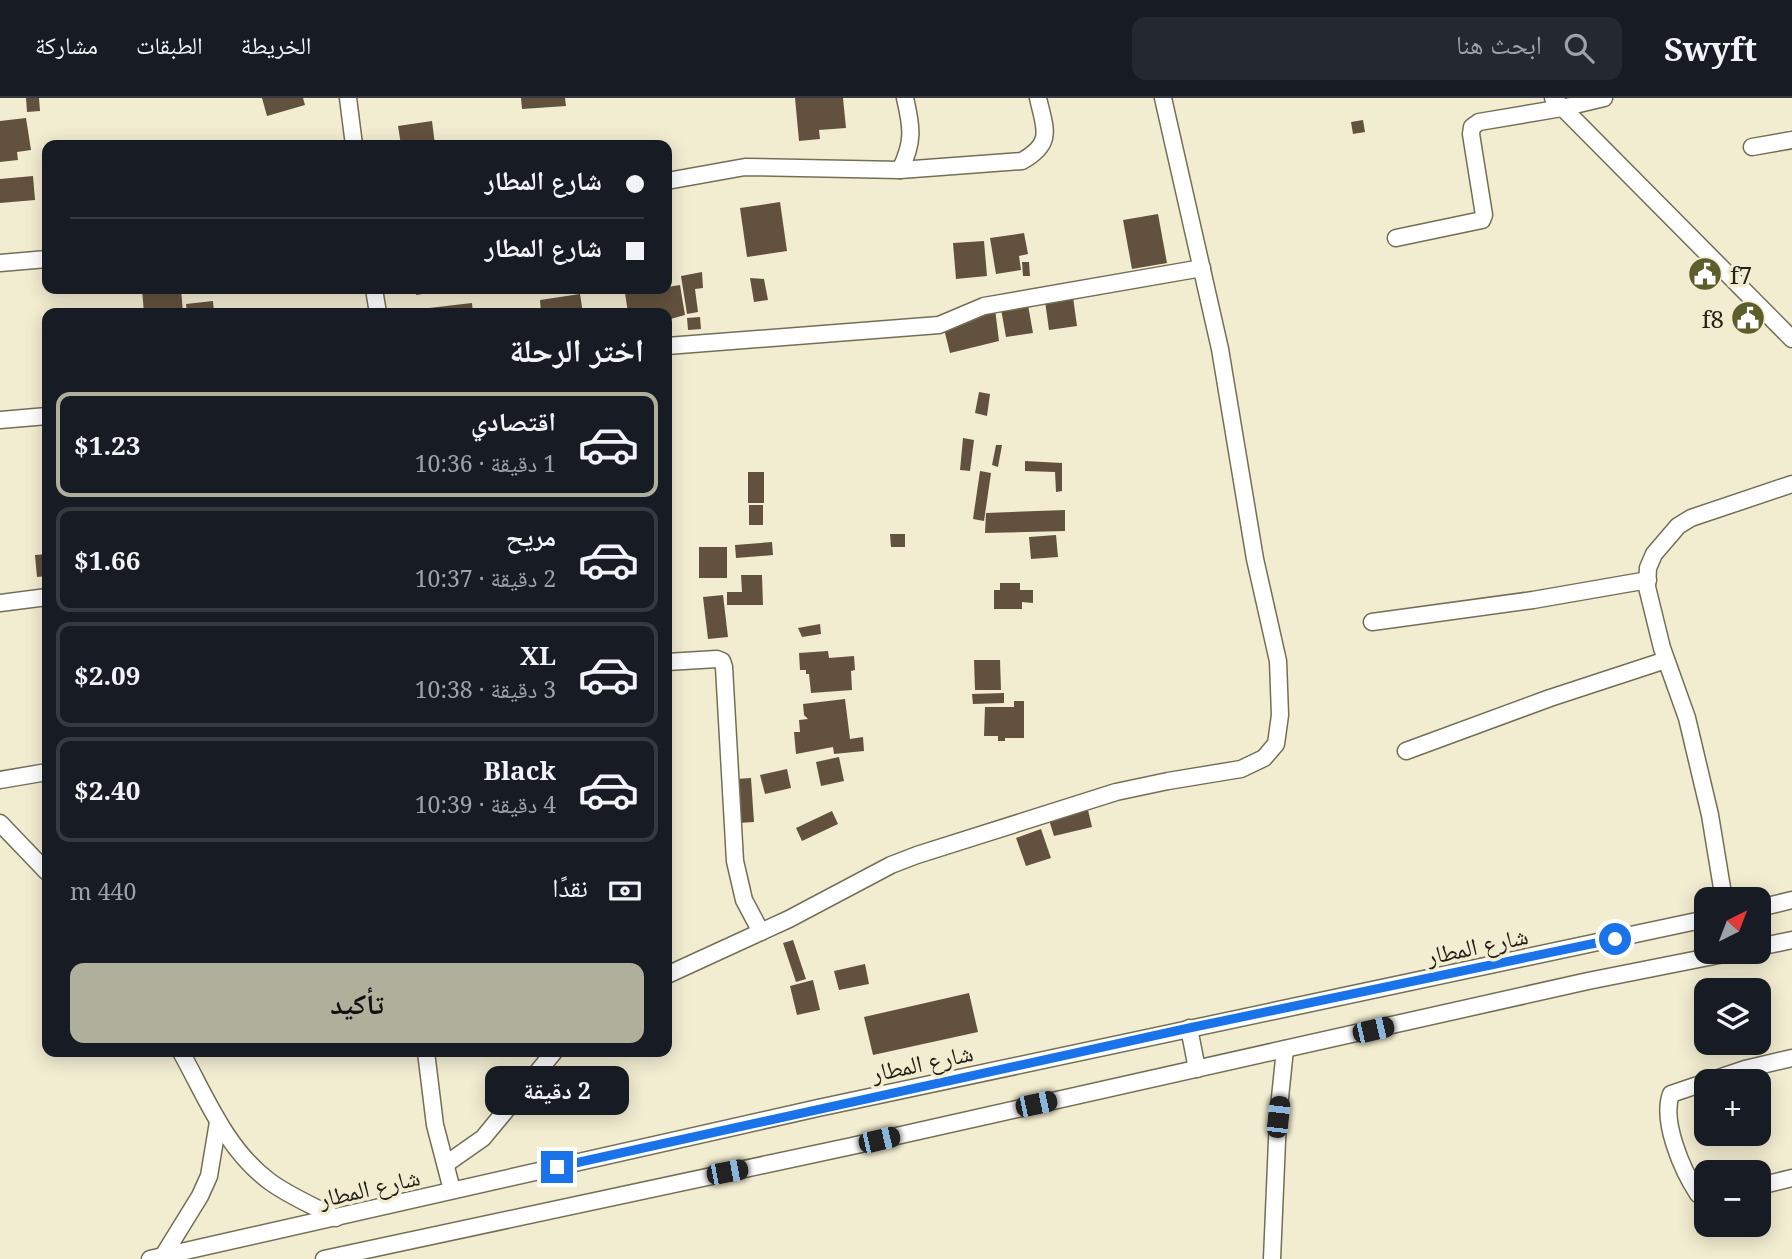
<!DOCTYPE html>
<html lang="ar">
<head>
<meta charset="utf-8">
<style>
  :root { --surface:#171b24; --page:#242831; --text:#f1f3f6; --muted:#9ea1a6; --line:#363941; --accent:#aeb09b }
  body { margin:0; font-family:"Noto Serif","Noto Naskh Arabic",serif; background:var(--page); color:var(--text); direction:rtl; height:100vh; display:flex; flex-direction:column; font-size:26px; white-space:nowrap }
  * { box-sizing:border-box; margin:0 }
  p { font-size:23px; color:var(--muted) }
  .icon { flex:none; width:38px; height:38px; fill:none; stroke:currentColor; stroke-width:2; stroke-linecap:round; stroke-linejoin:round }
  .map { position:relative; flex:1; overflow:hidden; direction:ltr }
  .panel { position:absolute; left:42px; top:210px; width:630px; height:749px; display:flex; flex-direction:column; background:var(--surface); border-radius:14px; box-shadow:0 4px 18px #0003; direction:rtl }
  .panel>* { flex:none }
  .banner { position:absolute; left:42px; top:42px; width:630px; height:154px; border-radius:14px; box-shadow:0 4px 18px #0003; direction:rtl; display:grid; align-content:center; height:154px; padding:0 28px; background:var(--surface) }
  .needle { width:46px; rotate:42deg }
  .tools { position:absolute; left:1694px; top:789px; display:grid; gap:14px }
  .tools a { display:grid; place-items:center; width:77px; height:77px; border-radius:14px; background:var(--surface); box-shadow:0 4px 18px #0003; font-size:35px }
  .end { position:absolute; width:32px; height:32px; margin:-16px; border:9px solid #1a73e8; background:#fff; box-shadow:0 0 0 4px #fff }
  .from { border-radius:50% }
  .bubble { position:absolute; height:49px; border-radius:14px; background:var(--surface); box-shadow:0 4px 18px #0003; font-size:23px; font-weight:700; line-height:49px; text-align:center; direction:rtl }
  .car { position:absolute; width:21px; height:42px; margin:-21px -10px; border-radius:9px; box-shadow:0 0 5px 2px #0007; background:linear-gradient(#222 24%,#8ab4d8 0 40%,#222 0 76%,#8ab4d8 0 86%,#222 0) }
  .banner b { display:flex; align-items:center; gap:24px; height:66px; font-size:26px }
  .banner b+b { border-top:2px solid var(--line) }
  .banner i { width:18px; height:18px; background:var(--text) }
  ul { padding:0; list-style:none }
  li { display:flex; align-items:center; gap:21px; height:105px; margin:0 14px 10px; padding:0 14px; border:4px solid var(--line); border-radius:14px }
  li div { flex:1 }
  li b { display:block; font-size:26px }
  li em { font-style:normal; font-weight:700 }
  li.current { border-color:var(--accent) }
  li>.icon { width:63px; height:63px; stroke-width:1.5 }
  h2 { padding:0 28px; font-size:32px; line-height:84px }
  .pay { display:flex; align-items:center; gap:18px; height:77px; padding:0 28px; font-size:26px }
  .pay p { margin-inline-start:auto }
  .button { display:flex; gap:14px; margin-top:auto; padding:14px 28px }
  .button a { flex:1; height:80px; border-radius:14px; background:var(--accent); color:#111; font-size:28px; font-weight:700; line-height:80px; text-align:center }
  header { display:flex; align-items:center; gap:42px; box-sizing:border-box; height:98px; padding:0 35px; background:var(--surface); border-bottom:2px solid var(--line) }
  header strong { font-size:33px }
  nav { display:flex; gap:38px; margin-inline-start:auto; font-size:24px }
  .search { width:490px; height:63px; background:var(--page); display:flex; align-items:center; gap:18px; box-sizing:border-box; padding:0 24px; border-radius:14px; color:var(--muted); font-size:26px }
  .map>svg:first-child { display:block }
  .building { fill:#63513f }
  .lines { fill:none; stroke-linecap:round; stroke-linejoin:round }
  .minor-casing { stroke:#736f57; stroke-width:19 }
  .minor { stroke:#fff; stroke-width:16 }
  .route { stroke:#1a73e8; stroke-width:9 }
  .labels { text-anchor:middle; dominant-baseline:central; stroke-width:7; stroke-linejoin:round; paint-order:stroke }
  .poi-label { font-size:24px; fill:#242218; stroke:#f2edd1; text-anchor:start }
  .street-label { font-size:24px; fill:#242218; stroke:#f2edd1 }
</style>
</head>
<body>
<header>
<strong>Swyft</strong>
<div class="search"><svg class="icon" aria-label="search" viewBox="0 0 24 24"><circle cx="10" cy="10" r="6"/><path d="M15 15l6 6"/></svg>ابحث هنا</div>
<nav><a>الخريطة</a><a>الطبقات</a><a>مشاركة</a></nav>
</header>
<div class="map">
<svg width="1792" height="1161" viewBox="0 0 1792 1161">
  <rect width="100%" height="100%" fill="#f2edd1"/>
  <g class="building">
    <polygon points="26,0 39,0 40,13 27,14"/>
    <polygon points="262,0 303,0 305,7 267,18"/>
    <polygon points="521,0 565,0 566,8 522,11"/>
    <polygon points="795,0 843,0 846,30 819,32 820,41 799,43"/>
    <polygon points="26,20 31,52 17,54 18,62 0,64 0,23"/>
    <polygon points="1363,22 1365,34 1353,36 1351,24"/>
    <polygon points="432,23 435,47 401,47 398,28"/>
    <polygon points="33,78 35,102 0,105 0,81"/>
    <polygon points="780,104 787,153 747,159 740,110"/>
    <polygon points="1158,116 1167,165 1132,171 1123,122"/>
    <polygon points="1024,135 1028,156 1019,158 1021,172 996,176 990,140"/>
    <polygon points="984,143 987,178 956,181 953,145"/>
    <polygon points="1022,164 1029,164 1030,178 1023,178"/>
    <polygon points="702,174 703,190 695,191 698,214 687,216 681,178"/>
    <polygon points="750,180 764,181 768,202 754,204"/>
    <polygon points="680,187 685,217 667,222 667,215 628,215 625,195 638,193 638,191 667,191 667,189"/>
    <polygon points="142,191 181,191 183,215 144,215"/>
    <polygon points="415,191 449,191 450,192 416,197"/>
    <polygon points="580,196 583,215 541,215 540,202"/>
    <polygon points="1073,199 1077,228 1049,232 1045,203"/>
    <polygon points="213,203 214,215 187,215 186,206"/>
    <polygon points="472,205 473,215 430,215 429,210"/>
    <polygon points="1028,207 1033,235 1006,239 1001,211"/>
    <polygon points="995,211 999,243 950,255 943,227"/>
    <polygon points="700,219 701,231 688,232 687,220"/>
    <polygon points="979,294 990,296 987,318 975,315"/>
    <polygon points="963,340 974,342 970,373 960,372"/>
    <polygon points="996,347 1002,347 998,369 992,367"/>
    <polygon points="1025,363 1062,365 1062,393 1056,394 1055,374 1025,373"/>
    <polygon points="980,373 991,375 984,423 973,421"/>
    <rect x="748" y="374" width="16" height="31"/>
    <rect x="749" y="407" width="14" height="20"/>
    <polygon points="1065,412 1065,433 985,435 986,415"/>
    <polygon points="890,436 905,436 905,449 891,449"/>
    <polygon points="1056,437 1058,459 1031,461 1029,439"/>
    <polygon points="772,444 773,457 736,460 735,447"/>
    <rect x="699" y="449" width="28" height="31"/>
    <polygon points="47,456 47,478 37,479 35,457"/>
    <polygon points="741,477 762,477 763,507 727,507 727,494 742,494"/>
    <polygon points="1000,485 1020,485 1020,492 1033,492 1033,505 1022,504 1022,511 994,511 994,492 1000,492"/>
    <polygon points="723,497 728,539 708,541 703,499"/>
    <polygon points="820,526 821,536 802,539 798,530"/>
    <polygon points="828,553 829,560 854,558 855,572 851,573 852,592 811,595 809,576 806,576 806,572 800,572 799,555"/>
    <polygon points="974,562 1000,562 1001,592 975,592"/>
    <polygon points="1004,595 1004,605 973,606 972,596"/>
    <polygon points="845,601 850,641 863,639 864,653 834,656 833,649 796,656 794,634 800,634 799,622 808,621 804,617 803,606"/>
    <polygon points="1014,603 1024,603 1024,640 1005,640 1005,643 998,643 998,638 984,638 985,609 1014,609"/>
    <polygon points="839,659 844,683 821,688 816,664"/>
    <polygon points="787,671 791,690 765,696 760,677"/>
    <polygon points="751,680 754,724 738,725 736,681"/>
    <polygon points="1088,712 1092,729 1054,738 1049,722"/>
    <polygon points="832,713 838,726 802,743 796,730"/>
    <polygon points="1041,731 1051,760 1026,768 1016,740"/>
    <polygon points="793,842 806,881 796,884 783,845"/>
    <polygon points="865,866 869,886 839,892 834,873"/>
    <polygon points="813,882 820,912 797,917 790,888"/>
    <polygon points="969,895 978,934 873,957 864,919"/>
  </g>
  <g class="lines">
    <g class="minor-casing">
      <g id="minor">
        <polyline points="348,0 354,47"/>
        <polyline points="1553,0 1792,241"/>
        <polyline points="1752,49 1792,42"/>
        <path d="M900 72C914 44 912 30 905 0"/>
        <path d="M667 83 745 69 900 72 1022 63C1054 45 1045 31 1038 0"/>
        <polyline points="1396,140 1482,122 1484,117 1471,36 1472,29 1479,24 1562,10 1604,0"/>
        <polyline points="0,165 47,161"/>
        <polyline points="374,191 378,215"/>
        <polyline points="667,248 939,227 984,208 1202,170"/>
        <polyline points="0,322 47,318"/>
        <polyline points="0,505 47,499"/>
        <polyline points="1372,524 1533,502 1648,482"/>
        <polyline points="667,564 717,561 722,563 724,569 735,763 744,802 761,834"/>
        <polyline points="1406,653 1550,600 1666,562"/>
        <polyline points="0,682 47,674"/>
        <polyline points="0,725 47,774"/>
        <polyline points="1724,802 1710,717 1687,620 1662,550 1647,489 1648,470 1654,456 1678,428 1691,420 1792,386"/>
        <polyline points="1759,810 1792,802"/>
        <polyline points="1759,849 1792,842"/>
        <polyline points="667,877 789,821 891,767 917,757 1116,694 1168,683 1241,671 1264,660 1276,646 1280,617 1278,563 1255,461 1220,251 1163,0"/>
        <polyline points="1189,930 1197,971"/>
        <path d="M181 954C206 999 226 1051 269 1083 289 1098 314 1108 336 1120"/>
        <polyline points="426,954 435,1027 452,1092"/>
        <polyline points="446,1066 483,1040 554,954"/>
        <polyline points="1759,1088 1792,1080"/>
        <path d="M1706 1098 1698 1096C1682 1072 1661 1023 1671 996L1745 971 1792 960"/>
        <polyline points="163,1158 200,1098 209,1078 218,1024"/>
        <polyline points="150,1161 818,1010 1706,821"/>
        <polyline points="324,1161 852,1048 1588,883 1734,854"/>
        <polyline points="1272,1161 1278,1019 1285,951"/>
      </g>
    </g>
    <use href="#minor" class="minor"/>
  </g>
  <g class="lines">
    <polyline class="route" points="557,1069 1189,930 1615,841"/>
  </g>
  <defs>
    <g id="civic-disc" transform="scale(1.75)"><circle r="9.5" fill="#5c5e2b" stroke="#f2edd1"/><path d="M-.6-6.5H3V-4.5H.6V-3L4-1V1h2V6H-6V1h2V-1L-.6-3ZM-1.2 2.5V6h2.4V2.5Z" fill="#fff"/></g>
  </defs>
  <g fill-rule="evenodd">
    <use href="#civic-disc" x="1705" y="176"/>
    <use href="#civic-disc" x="1748" y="220"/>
  </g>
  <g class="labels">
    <g class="poi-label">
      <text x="1730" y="176">f7</text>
      <text x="1724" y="220" text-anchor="end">f8</text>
    </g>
    <g class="street-label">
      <text transform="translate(1477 847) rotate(-12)">شارع المطار</text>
      <text transform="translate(922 964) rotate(-12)">شارع المطار</text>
      <text transform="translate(369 1089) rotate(-13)">شارع المطار</text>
    </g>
  </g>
</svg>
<div class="tools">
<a><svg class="needle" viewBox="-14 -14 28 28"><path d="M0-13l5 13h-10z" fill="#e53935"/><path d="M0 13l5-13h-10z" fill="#9ea1a6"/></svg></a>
<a><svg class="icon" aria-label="layers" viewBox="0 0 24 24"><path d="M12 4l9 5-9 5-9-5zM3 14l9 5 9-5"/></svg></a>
<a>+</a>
<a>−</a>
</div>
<i class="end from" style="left:1615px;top:841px"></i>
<i class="end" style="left:557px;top:1069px"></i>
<div class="bubble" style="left:485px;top:968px;width:144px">2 دقيقة</div>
<i class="car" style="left:1373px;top:932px;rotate:77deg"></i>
<i class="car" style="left:1036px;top:1006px;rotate:78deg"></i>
<i class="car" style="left:1278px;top:1019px;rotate:6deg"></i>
<i class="car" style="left:879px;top:1042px;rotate:77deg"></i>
<i class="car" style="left:727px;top:1074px;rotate:79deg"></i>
<div class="banner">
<b><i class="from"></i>شارع المطار</b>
<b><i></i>شارع المطار</b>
</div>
<section class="panel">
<h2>اختر الرحلة</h2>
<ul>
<li class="current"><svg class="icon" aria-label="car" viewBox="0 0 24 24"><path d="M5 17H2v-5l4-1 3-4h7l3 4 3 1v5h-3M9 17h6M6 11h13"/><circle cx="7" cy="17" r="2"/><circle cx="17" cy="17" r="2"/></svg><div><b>اقتصادي</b><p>1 دقيقة · 10:36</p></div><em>$1.23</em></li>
<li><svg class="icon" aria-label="car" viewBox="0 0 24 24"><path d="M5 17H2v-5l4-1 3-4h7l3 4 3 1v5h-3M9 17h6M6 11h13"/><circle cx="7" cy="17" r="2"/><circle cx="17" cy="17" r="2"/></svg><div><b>مريح</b><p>2 دقيقة · 10:37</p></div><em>$1.66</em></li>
<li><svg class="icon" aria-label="car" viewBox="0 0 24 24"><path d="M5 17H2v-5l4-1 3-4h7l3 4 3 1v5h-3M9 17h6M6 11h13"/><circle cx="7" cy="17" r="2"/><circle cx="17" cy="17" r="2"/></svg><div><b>XL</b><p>3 دقيقة · 10:38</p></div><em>$2.09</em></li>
<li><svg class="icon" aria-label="car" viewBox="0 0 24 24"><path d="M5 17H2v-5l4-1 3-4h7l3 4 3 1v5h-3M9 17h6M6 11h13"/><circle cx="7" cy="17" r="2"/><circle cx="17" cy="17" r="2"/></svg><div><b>Black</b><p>4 دقيقة · 10:39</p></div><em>$2.40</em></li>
</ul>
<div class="pay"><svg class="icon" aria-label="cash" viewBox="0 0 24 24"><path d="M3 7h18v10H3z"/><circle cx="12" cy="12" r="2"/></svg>نقدًا<p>440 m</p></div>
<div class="button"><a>تأكيد</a></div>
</section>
</div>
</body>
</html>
